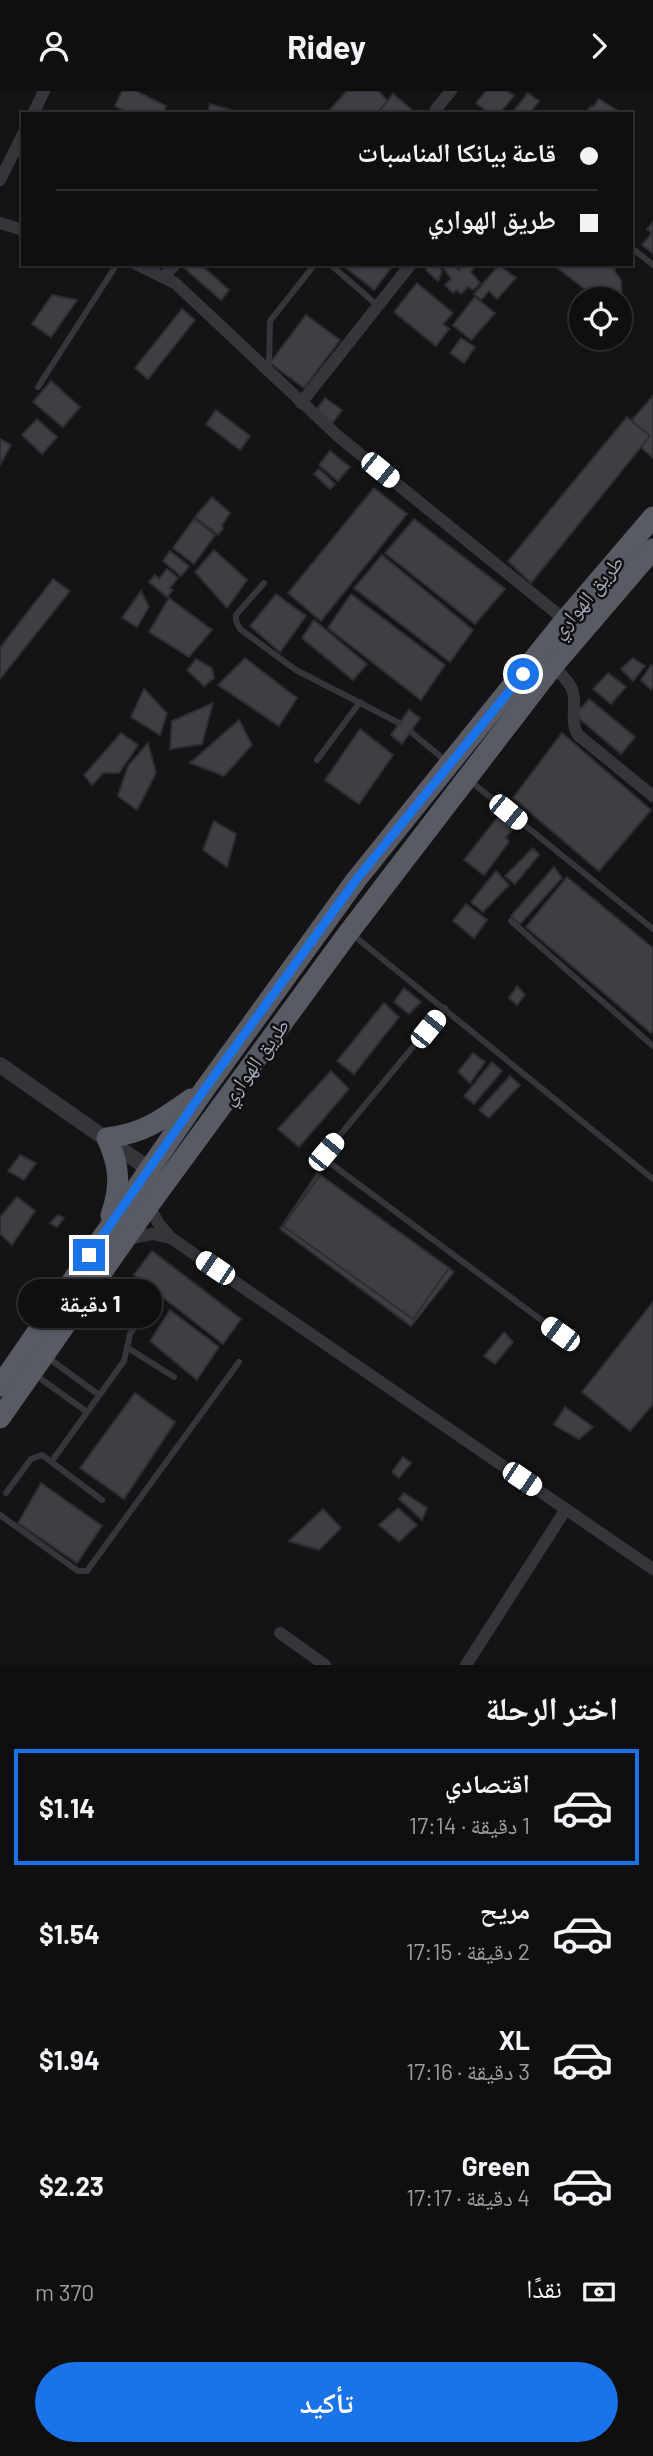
<!DOCTYPE html>
<html lang="ar">
<head>
<meta charset="utf-8">
<style>
  :root { --surface:#0f0f10; --page:#181819; --text:#f1f3f6; --muted:#9b9c9f; --line:#2f2f30; --accent:#1a73e8 }
  body { margin:0; font-family:Barlow,"Noto Naskh Arabic",sans-serif; background:var(--page); color:var(--text); direction:rtl; height:100vh; display:flex; flex-direction:column; font-size:26px; white-space:nowrap }
  * { box-sizing:border-box; margin:0 }
  p { font-size:23px; color:var(--muted) }
  .icon { flex:none; width:38px; height:38px; fill:none; stroke:currentColor; stroke-width:2; stroke-linecap:round; stroke-linejoin:round }
  .map { position:relative; height:1574px; overflow:hidden; direction:ltr }
  .side { display:flex; flex-direction:column; background:var(--surface); flex:1 }
  .side>* { flex:none }
  .hud { position:absolute; left:21px; top:21px; width:612px; height:154px; border-radius:0px; box-shadow:0 2px 5px #0004,0 0 0 2px var(--line); direction:rtl; display:grid; align-content:center; height:154px; padding:0 35px; background:var(--surface) }
  .fabs { position:absolute; left:569px; top:196px; display:grid; gap:14px }
  .fabs a { display:grid; place-items:center; width:63px; height:63px; border-radius:50%; background:var(--surface); box-shadow:0 2px 5px #0004,0 0 0 2px var(--line); font-size:35px }
  .end { position:absolute; width:32px; height:32px; margin:-16px; border:9px solid #1a73e8; background:#fff; box-shadow:0 0 0 4px #fff }
  .from { border-radius:50% }
  .bubble { position:absolute; height:49px; border-radius:24px; background:var(--surface); box-shadow:0 2px 5px #0004,0 0 0 2px var(--line); font-size:23px; font-weight:700; line-height:49px; text-align:center; direction:rtl }
  .car { position:absolute; width:21px; height:42px; margin:-21px -10px; border-radius:9px; box-shadow:0 0 5px 2px #0007; background:linear-gradient(#fff 24%,#345 0 40%,#fff 0 76%,#345 0 86%,#fff 0) }
  .hud b { display:flex; align-items:center; gap:24px; height:66px; font-size:26px }
  .hud b+b { border-top:2px solid var(--line) }
  .hud i { width:18px; height:18px; background:var(--text) }
  ul { padding:0; list-style:none }
  li { display:flex; align-items:center; gap:21px; height:116px; margin:0 14px 10px; padding:0 21px; border:4px solid transparent; border-radius:0px }
  li div { flex:1 }
  li b { display:block; font-size:26px }
  li em { font-style:normal; font-weight:700 }
  li.on { border-color:var(--accent) }
  li>.icon { width:63px; height:63px; stroke-width:1.5 }
  h2 { padding:0 35px; font-size:32px; line-height:84px }
  .pay { display:flex; align-items:center; gap:18px; height:77px; padding:0 35px; font-size:26px }
  .pay p { margin-inline-start:auto }
  .button { display:flex; gap:14px; margin-top:auto; padding:14px 35px }
  .button a { flex:1; height:80px; border-radius:42px; background:var(--accent); color:#fff; font-size:28px; font-weight:700; line-height:80px; text-align:center }
  header { display:flex; justify-content:space-between; align-items:center; height:91px; padding:0 35px; background:var(--surface); font-size:32px; font-weight:700 }
  .map>svg:first-child { display:block }
  .building { fill:#3e3e44; stroke:#2e2e32; stroke-width:2 }
  .lines { fill:none; stroke-linecap:round; stroke-linejoin:round }
  .service { stroke:#35353c; stroke-width:6 }
  .minor { stroke:#35353c; stroke-width:12 }
  .tertiary { stroke:#35353c; stroke-width:16 }
  .trunk { stroke:#585a64; stroke-width:21 }
  .route { stroke:#1a73e8; stroke-width:9 }
  .labels { text-anchor:middle; dominant-baseline:central; stroke-width:5; stroke-linejoin:round; paint-order:stroke }
  .street-label { font-size:21px; fill:#a4a9b8; stroke:#0f0f11 }
</style>
</head>
<body>
<header><svg class="icon" aria-label="forward" viewBox="0 0 24 24"><path d="M9 5l7 7-7 7"/></svg>Ridey<svg class="icon" aria-label="person" viewBox="0 0 24 24"><circle cx="12" cy="8" r="4"/><path d="M4 21q1-7 8-7t8 7"/></svg></header>
<div class="map">
<svg width="653" height="1574" viewBox="0 0 653 1574">
  <rect width="100%" height="100%" fill="#141416"/>
  <g class="building">
    <polygon points="122,0 136,0 166,15 163,23 121,23 123,19 115,15"/>
    <polygon points="347,0 378,0 388,10 378,23 326,23"/>
    <polygon points="486,0 507,0 514,5 499,23 490,23 476,12"/>
    <polygon points="528,2 539,10 529,23 511,23"/>
    <polygon points="393,3 417,23 377,23"/>
    <polygon points="599,8 623,23 588,23 586,21 591,15 593,16"/>
    <polygon points="210,13 241,22 241,23 208,22"/>
    <polygon points="653,131 653,162 642,154 652,142 647,138"/>
    <polygon points="183,173 200,173 229,199 221,209 182,175"/>
    <polygon points="341,173 394,173 374,199"/>
    <polygon points="429,173 438,173 442,180 438,190 426,179"/>
    <polygon points="441,173 453,173 459,179 463,173 477,173 471,181 480,192 473,199 468,196 461,203 456,199 453,202 445,194 451,188"/>
    <polygon points="559,173 616,173 618,175 614,179 621,189 622,207 603,207 590,196 586,199 556,176"/>
    <polygon points="499,174 516,187 497,208 489,200 481,209 474,203"/>
    <polygon points="417,192 453,222 443,233 449,238 436,255 394,221"/>
    <polygon points="52,204 77,209 51,246 32,233"/>
    <polygon points="475,206 495,222 471,249 453,234"/>
    <polygon points="182,218 195,229 148,288 135,277"/>
    <polygon points="306,224 340,249 304,297 270,272"/>
    <polygon points="461,247 475,256 464,272 450,262"/>
    <polygon points="51,290 80,316 63,336 33,311"/>
    <polygon points="653,305 653,367 622,340"/>
    <polygon points="325,307 342,319 331,334 314,322"/>
    <polygon points="216,319 250,345 240,359 206,333"/>
    <polygon points="627,326 650,345 531,492 508,470"/>
    <polygon points="37,328 57,346 42,363 22,344"/>
    <polygon points="0,348 11,354 0,374"/>
    <polygon points="330,360 350,376 338,390 319,374"/>
    <polygon points="319,378 335,393 330,398 314,383"/>
    <polygon points="374,397 407,423 321,530 288,502"/>
    <polygon points="212,406 230,422 222,434 223,438 218,444 195,426"/>
    <polygon points="194,428 215,444 194,473 173,457"/>
    <polygon points="414,428 505,498 475,533 385,462"/>
    <polygon points="214,459 247,489 227,517 195,481"/>
    <polygon points="170,460 189,475 181,485 163,470"/>
    <polygon points="382,464 473,539 450,571 354,497"/>
    <polygon points="167,478 178,487 170,497 173,499 167,506 149,491 155,484 159,488"/>
    <polygon points="53,488 70,500 0,588 0,557"/>
    <polygon points="141,500 149,516 137,536 122,527"/>
    <polygon points="276,503 306,525 280,561 250,535"/>
    <polygon points="351,503 445,574 421,609 328,537"/>
    <polygon points="169,507 212,539 189,566 149,541"/>
    <polygon points="314,529 367,573 353,589 302,547"/>
    <polygon points="245,567 297,607 279,635 218,594"/>
    <polygon points="633,567 645,575 633,590 621,578"/>
    <polygon points="196,568 212,577 214,587 204,595 187,579"/>
    <polygon points="651,574 653,576 653,596 651,599 641,589"/>
    <polygon points="608,582 626,596 611,613 593,598"/>
    <polygon points="144,598 167,622 160,644 131,626"/>
    <polygon points="589,608 635,646 621,663 575,624"/>
    <polygon points="213,612 202,653 170,658 172,630"/>
    <polygon points="409,619 420,627 402,653 391,644"/>
    <polygon points="239,629 252,654 224,685 190,672"/>
    <polygon points="360,638 393,664 359,713 325,689"/>
    <polygon points="121,642 138,654 119,682 103,682 92,694 84,684"/>
    <polygon points="562,642 651,719 599,780 513,707"/>
    <polygon points="148,652 156,682 137,719 118,705 128,675"/>
    <polygon points="501,722 516,734 506,746 509,751 484,784 464,769"/>
    <polygon points="214,730 236,743 227,776 203,759"/>
    <polygon points="533,757 539,764 515,793 505,785"/>
    <polygon points="554,776 562,787 520,833 511,825"/>
    <polygon points="496,780 509,794 483,821 471,811"/>
    <polygon points="567,786 653,857 653,939 651,942 526,836"/>
    <polygon points="466,813 487,829 474,847 453,830"/>
    <polygon points="517,895 525,904 517,914 509,907"/>
    <polygon points="404,897 421,911 409,923 394,911"/>
    <polygon points="384,912 399,926 354,983 337,970"/>
    <polygon points="473,962 485,971 470,992 458,981"/>
    <polygon points="492,971 502,980 474,1013 464,1005"/>
    <polygon points="331,980 349,998 299,1056 278,1038"/>
    <polygon points="510,985 520,994 489,1027 479,1019"/>
    <polygon points="20,1064 36,1072 24,1089 8,1080"/>
    <polygon points="317,1082 454,1181 411,1235 280,1138"/>
    <polygon points="320,1084 449,1177 413,1228 283,1135"/>
    <polygon points="17,1106 35,1120 12,1154 0,1143 0,1126"/>
    <polygon points="58,1124 64,1127 57,1136 50,1132"/>
    <polygon points="152,1160 241,1228 223,1253 134,1184"/>
    <polygon points="653,1211 653,1313 630,1340 582,1301"/>
    <polygon points="170,1219 219,1256 197,1289 150,1250"/>
    <polygon points="504,1241 513,1251 495,1273 484,1265"/>
    <polygon points="135,1302 175,1331 124,1408 80,1377"/>
    <polygon points="565,1316 593,1336 579,1348 554,1334"/>
    <polygon points="403,1366 411,1372 399,1387 392,1381"/>
    <polygon points="41,1392 102,1435 77,1472 18,1432"/>
    <polygon points="404,1402 427,1417 422,1429 399,1408"/>
    <polygon points="398,1417 417,1434 399,1451 379,1434"/>
    <polygon points="323,1418 341,1437 319,1459 289,1450"/>
  </g>
  <g class="lines">
    <g class="service">
      <polyline points="632,157 653,174"/>
      <polyline points="330,173 378,215"/>
      <polyline points="269,278 270,230 315,173"/>
      <polyline points="38,296 117,173"/>
      <polyline points="264,492 236,524 236,530 240,538 296,579 399,632"/>
      <polyline points="411,641 446,670"/>
      <polyline points="317,669 360,611"/>
      <polyline points="469,689 653,838"/>
      <polyline points="511,830 653,955"/>
      <polyline points="353,844 653,1088"/>
      <polyline points="445,917 326,1061 326,1069 560,1243"/>
      <polyline points="128,1257 174,1286"/>
      <polyline points="47,1266 99,1304"/>
      <polyline points="34,1283 87,1321"/>
      <polyline points="52,1370 124,1270 130,1243 151,1211"/>
      <polyline points="6,1402 31,1368 42,1364 102,1409"/>
      <polyline points="0,1424 78,1480 87,1480 239,1271"/>
    </g>
    <g class="minor">
      <polyline points="436,18 451,0"/>
      <polyline points="33,23 44,0"/>
      <polyline points="0,89 23,43"/>
      <polyline points="0,132 23,139"/>
      <polyline points="136,173 175,192 339,346 565,529"/>
      <polyline points="164,186 175,173"/>
      <polyline points="301,312 411,173"/>
      <path d="M553 575C560 582 568 589 572 598 578 614 569 629 578 644L653 705"/>
      <polyline points="149,1114 158,1132 171,1147 653,1478"/>
      <polyline points="127,1148 152,1143 171,1147"/>
      <polyline points="280,1542 325,1574"/>
      <polyline points="466,1574 566,1418"/>
    </g>
    <polyline class="tertiary" points="0,974 149,1078"/>
    <g class="trunk">
      <path d="M111 1124C121 1096 120 1075 107 1047 145 1042 161 1029 191 1008"/>
      <polyline points="0,1295 204,999 356,789 565,529 653,426"/>
      <polyline points="0,1327 149,1114 349,841 553,575 653,458"/>
    </g>
  </g>
  <g class="lines">
    <polyline class="route" points="89,1164 204,999 356,789 523,583"/>
  </g>
  <g class="labels">
    <g class="street-label">
      <text transform="translate(586 505) rotate(-50)">طريق الهواري</text>
      <text transform="translate(254 970) rotate(-54)">طريق الهواري</text>
    </g>
  </g>
</svg>
<div class="fabs">
<a><svg class="icon" aria-label="locate" viewBox="0 0 24 24"><circle cx="12" cy="12" r="6"/><path d="M12 2v4M12 18v4M2 12h4M18 12h4"/></svg></a>
</div>
<i class="end from" style="left:523px;top:583px"></i>
<i class="end" style="left:89px;top:1164px"></i>
<div class="bubble" style="left:18px;top:1188px;width:144px">1 دقيقة</div>
<i class="car" style="left:380px;top:379px;rotate:129deg"></i>
<i class="car" style="left:508px;top:721px;rotate:129deg"></i>
<i class="car" style="left:428px;top:938px;rotate:39deg"></i>
<i class="car" style="left:326px;top:1061px;rotate:40deg"></i>
<i class="car" style="left:215px;top:1177px;rotate:304deg"></i>
<i class="car" style="left:560px;top:1243px;rotate:306deg"></i>
<i class="car" style="left:522px;top:1388px;rotate:124deg"></i>
<div class="hud">
<b><i class="from"></i>قاعة بيانكا المناسبات</b>
<b><i></i>طريق الهواري</b>
</div>
</div>
<section class="side">
<h2>اختر الرحلة</h2>
<ul>
<li class="on"><svg class="icon" aria-label="car" viewBox="0 0 24 24"><path d="M5 17H2v-5l4-1 3-4h7l3 4 3 1v5h-3M9 17h6M6 11h13"/><circle cx="7" cy="17" r="2"/><circle cx="17" cy="17" r="2"/></svg><div><b>اقتصادي</b><p>1 دقيقة · 17:14</p></div><em>$1.14</em></li>
<li><svg class="icon" aria-label="car" viewBox="0 0 24 24"><path d="M5 17H2v-5l4-1 3-4h7l3 4 3 1v5h-3M9 17h6M6 11h13"/><circle cx="7" cy="17" r="2"/><circle cx="17" cy="17" r="2"/></svg><div><b>مريح</b><p>2 دقيقة · 17:15</p></div><em>$1.54</em></li>
<li><svg class="icon" aria-label="car" viewBox="0 0 24 24"><path d="M5 17H2v-5l4-1 3-4h7l3 4 3 1v5h-3M9 17h6M6 11h13"/><circle cx="7" cy="17" r="2"/><circle cx="17" cy="17" r="2"/></svg><div><b>XL</b><p>3 دقيقة · 17:16</p></div><em>$1.94</em></li>
<li><svg class="icon" aria-label="car" viewBox="0 0 24 24"><path d="M5 17H2v-5l4-1 3-4h7l3 4 3 1v5h-3M9 17h6M6 11h13"/><circle cx="7" cy="17" r="2"/><circle cx="17" cy="17" r="2"/></svg><div><b>Green</b><p>4 دقيقة · 17:17</p></div><em>$2.23</em></li>
</ul>
<div class="pay"><svg class="icon" aria-label="cash" viewBox="0 0 24 24"><path d="M3 7h18v10H3z"/><circle cx="12" cy="12" r="2"/></svg>نقدًا<p>370 m</p></div>
<div class="button"><a>تأكيد</a></div>
</section>
</body>
</html>
